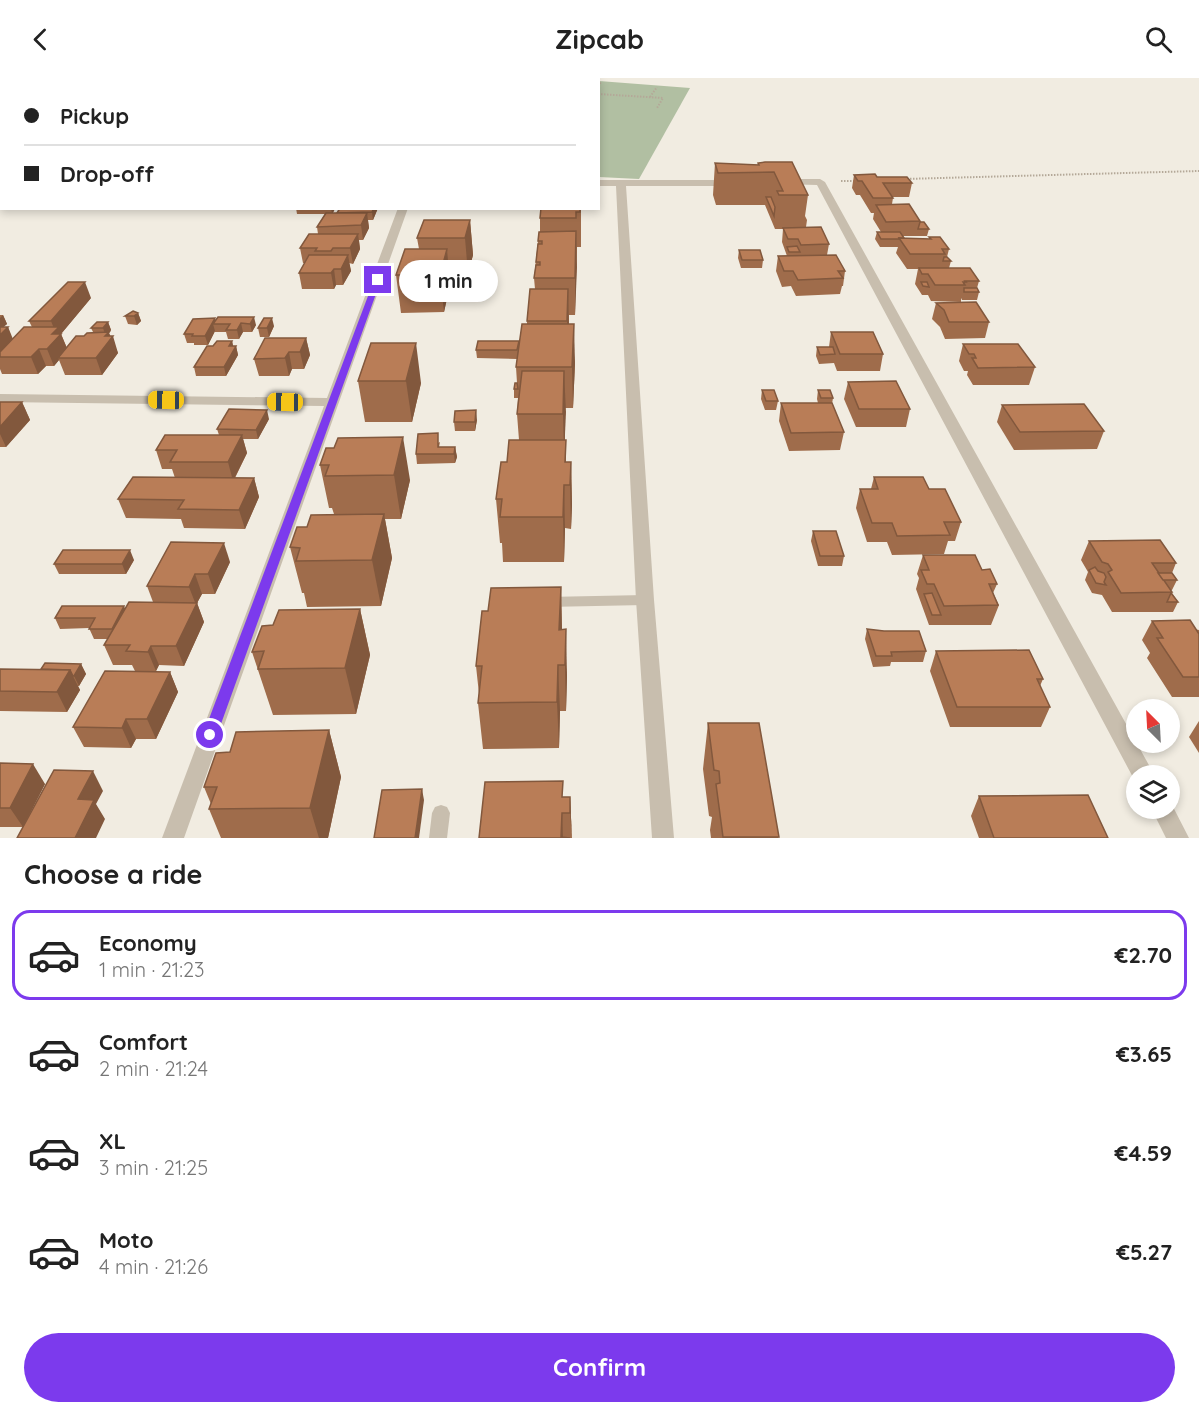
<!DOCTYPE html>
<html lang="en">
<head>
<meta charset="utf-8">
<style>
  :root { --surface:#fff; --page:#f6f6f6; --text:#222; --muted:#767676; --line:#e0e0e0; --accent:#7c3aed }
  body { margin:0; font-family:Quicksand,sans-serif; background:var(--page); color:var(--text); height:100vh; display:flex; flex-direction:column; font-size:22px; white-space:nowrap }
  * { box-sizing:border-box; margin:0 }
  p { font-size:20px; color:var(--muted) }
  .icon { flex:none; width:33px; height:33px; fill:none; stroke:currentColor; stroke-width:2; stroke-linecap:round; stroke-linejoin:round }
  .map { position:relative; height:760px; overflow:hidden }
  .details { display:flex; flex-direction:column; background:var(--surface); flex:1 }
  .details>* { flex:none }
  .guide { position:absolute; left:0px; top:0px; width:600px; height:132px; box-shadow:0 3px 9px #0003; display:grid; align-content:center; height:132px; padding:0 24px; background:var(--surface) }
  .needle { width:39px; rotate:336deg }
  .fabs { position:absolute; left:1126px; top:621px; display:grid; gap:12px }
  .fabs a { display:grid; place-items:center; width:54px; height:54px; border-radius:50%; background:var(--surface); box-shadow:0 3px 9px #0003; font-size:30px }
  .end { position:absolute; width:27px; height:27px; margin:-14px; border:8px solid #7c3aed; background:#fff; box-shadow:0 0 0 3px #fff }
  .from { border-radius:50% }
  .bubble { position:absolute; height:42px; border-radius:21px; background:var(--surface); box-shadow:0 3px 9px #0003; font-size:20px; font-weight:800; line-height:42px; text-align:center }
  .car { position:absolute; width:18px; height:36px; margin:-18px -9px; border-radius:8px; box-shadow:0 0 4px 2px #0007; background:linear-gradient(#f5c518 24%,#345 0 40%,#f5c518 0 76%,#345 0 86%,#f5c518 0) }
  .guide b { display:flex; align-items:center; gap:21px; height:57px; font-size:22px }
  .guide b+b { border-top:2px solid var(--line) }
  .guide i { width:15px; height:15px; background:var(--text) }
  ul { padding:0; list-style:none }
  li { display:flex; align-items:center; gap:18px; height:90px; margin:0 12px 9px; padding:0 12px; border:3px solid transparent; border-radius:18px }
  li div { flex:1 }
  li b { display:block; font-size:22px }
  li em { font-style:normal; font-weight:800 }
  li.current { border-color:var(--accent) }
  li>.icon { width:54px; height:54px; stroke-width:1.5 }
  h2 { padding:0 24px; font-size:27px; line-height:72px }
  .button { display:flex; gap:12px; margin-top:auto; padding:12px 24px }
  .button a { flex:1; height:69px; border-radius:36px; background:var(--accent); color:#fff; font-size:24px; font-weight:800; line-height:69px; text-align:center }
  header { display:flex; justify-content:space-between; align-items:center; height:78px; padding:0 24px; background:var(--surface); font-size:27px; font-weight:800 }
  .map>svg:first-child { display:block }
  .green { fill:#b1bfa2 }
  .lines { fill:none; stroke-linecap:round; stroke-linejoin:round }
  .path { stroke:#b4a898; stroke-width:2; stroke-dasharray:1.5 1.5; stroke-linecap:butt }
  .lane { fill:#c8beae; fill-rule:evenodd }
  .street { fill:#c8beae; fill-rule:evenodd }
  .wall { fill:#9f6c4b }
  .shaded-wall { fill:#82583d }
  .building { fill:#b97d57; stroke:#82583d; stroke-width:1.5 }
  .route { fill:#7c3aed }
</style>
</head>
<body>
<header><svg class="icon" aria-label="back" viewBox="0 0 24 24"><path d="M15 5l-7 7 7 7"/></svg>Zipcab<svg class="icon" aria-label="search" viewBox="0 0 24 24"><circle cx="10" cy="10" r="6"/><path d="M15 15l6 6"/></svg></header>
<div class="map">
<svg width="1199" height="760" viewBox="0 0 1199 760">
  <rect width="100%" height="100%" fill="#f1ece1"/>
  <polygon class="green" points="599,3 690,10 639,101 599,99"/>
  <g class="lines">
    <g class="path">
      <polyline points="598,8 601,4"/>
      <polyline points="598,16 663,20 657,30"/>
      <polyline points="650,19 657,9"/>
      <polyline points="904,101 1199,93"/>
      <polyline points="841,103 858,103"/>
    </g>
    <g class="lane">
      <polygon points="645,517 650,518 652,522 650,526 645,527 546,529 541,528 539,524 541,520 546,519"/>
      <polygon points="441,727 447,729 450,735 447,760 429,760 432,735 435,729"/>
    </g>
    <g class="street">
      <polygon points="402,0 410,0 401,2"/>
      <rect x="0" y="43" width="2" height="4"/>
      <rect x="0" y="55" width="2" height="4"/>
      <polygon points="781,101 820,101 825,104 1155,698 1137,698 1136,705 817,107 778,106 776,104"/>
      <polygon points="598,102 733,102 738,105 733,108 626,108 654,522 674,760 652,760 636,522 616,108 598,108"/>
      <polygon points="398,130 408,130 184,760 162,760 324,328 0,324 0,316 327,320"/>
      <polygon points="1170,723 1189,760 1166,760 1151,730 1170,730"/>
    </g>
  </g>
  <g class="wall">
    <polygon points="9,0 60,0 60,1 91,2 10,2"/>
    <polygon points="765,84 808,117 805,138 807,142 806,149 829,166 827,177 845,193 843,208 842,208 840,216 796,218 791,208 782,209 776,193 778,178 787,178 782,164 783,151 775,151 765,127 716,127 713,117 715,85 758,87 758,85"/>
    <polygon points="854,97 877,99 912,105 909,119 893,119 893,120 892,126 920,143 929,151 927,158 903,158 904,160 929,161 929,159 949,171 947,179 951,183 949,190 979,203 977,210 979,214 977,222 962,222 961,220 961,224 931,223 928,217 922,217 915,206 918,191 907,191 896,175 898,169 880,169 875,161 877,154 881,154 873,141 874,135 871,135 860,117 856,117 852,110"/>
    <polygon points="296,130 335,130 333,135 337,135 340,130 378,130 373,142 368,142 369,150 363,162 359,162 360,171 353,186 349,185 351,193 343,207 336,207 334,211 302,211 299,195 305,185 303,185 300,170 318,156 317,149 325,136 297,136"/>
    <polygon points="541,130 581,130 581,169 577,169 575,237 569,237 569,246 575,285 573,330 565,330 565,362 566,362 566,384 571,384 572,427 571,451 565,450 564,484 503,484 502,465 500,465 496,421 507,384 519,362 517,336 518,320 514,320 514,311 517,305 516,289 517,281 477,280 476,272 519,263 527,246 527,243 535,211 534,200 538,163 540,154 540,140"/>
    <polygon points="470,142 473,177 468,196 449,196 450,207 444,234 401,235 396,197 419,171 417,160"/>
    <polygon points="739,172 763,182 762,190 741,190 738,180"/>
    <polygon points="91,220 61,256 67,270 84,258 93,254 91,250 108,244 111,252 109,255 118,275 102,297 65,297 59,282 54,288 46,288 38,296 2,296 0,291 0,237 3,237 7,246 3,249 8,249 12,261 32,249 29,243"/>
    <polygon points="936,225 989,244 985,260 945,261 940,249 932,241"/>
    <polygon points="138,235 141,243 137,247 128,246 125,238"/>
    <polygon points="218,239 256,247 252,254 243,254 239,261 228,261 226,254 215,254 215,253 208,267 194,267 194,265 187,265 184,256 215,242"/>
    <polygon points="274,248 269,259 260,259 258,250"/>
    <polygon points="831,254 883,276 880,293 837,293 834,285 819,286 816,278 817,269 829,269"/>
    <polygon points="306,260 310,277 304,291 292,291 289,298 259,298 254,281"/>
    <polygon points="232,263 233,268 236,268 238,277 226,298 196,298 194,289 213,268"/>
    <polygon points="371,265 421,305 412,344 365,344 358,303"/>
    <polygon points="963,266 1035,289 1029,307 973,307 967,297 968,293 964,293 959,283"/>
    <polygon points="848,304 910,331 906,349 856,349 844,321"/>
    <polygon points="762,312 778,323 776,332 765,332 761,321"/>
    <polygon points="818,312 833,320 832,326 844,354 840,372 789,373 779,343 781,325 818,325 817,321"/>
    <polygon points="0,324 22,324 30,342 6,369 0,369"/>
    <polygon points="1002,327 1104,353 1097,371 1014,372 997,344"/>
    <polygon points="269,341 258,361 243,361 247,375 235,400 254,400 259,419 245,451 184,450 181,441 126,440 118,421 175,400 172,391 162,391 156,372 219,357 217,351"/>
    <polygon points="477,342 475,353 455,353 454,344"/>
    <polygon points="440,364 439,369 455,369 457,379 455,385 417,386 416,376"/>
    <polygon points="326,370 410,402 401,441 385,441 392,480 381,528 307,529 304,515 302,515 290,469 307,449 334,436 332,430 329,430 320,387"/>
    <polygon points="874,399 929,411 961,444 955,463 948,463 944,476 892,477 887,464 867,464 856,430 860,411 871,411"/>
    <polygon points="813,453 844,478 842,488 818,488 811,463"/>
    <polygon points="1089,463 1176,485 1172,495 1177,502 1172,512 1170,512 1178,524 1173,534 1112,534 1102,517 1092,515 1085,502 1088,494 1081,482"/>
    <polygon points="923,477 982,492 997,506 993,515 999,527 991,547 929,547 916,511 919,500 917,496"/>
    <polygon points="134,482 126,496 59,496 54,486"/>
    <polygon points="230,484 215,516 202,516 197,525 204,544 184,588 159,587 156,593 135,593 132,587 113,587 104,567 108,561 94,561 89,550 60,551 55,540 125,531 153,524 147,508"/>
    <polygon points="561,509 562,552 567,598 566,633 560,633 559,670 483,671 478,625 479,616 476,588 488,533"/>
    <polygon points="360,531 370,577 356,636 273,637 252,574 273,547"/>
    <polygon points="1152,543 1199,552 1199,619 1172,619 1147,580 1150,575 1142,562"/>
    <polygon points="867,551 926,573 923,584 891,584 890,588 873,589 865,561"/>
    <polygon points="936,573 1043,601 1040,608 1050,629 1041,649 950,649 930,593"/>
    <polygon points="81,586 86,596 79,608 78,608 80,612 67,634 0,633 0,591 41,591"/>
    <polygon points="170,594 178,614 156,661 136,661 131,670 84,669 73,649"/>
    <polygon points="1199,643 1199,675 1189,659"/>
    <polygon points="708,645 779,759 778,760 711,760 710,752 712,739 709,738 703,691"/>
    <polygon points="329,652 341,699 328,760 221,760 209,731 211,726 204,709 230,674"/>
    <polygon points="0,685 45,706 23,749 0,749"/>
    <polygon points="979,718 1108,760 979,760 971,738"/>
    <polygon points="570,719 572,760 479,760"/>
  </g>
  <g class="shaded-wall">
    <polygon points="331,130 335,131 332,136"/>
    <polygon points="374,130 378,130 373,142 372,134"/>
    <polygon points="367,135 369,150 363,162 361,147"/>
    <polygon points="470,142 473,177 468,196 465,160"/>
    <polygon points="576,153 577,189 575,237 575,200"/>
    <polygon points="358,156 360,171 353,186 350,170"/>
    <polygon points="447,171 450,207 444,234 440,197"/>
    <polygon points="348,177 351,193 343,207 341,191"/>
    <polygon points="334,191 336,207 334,211 331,195"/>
    <polygon points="85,204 91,220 61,256 68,273 58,280 59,282 54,288 47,271 52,256 55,253 51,243"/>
    <polygon points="568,211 569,249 568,282 567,243"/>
    <polygon points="138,235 141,243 137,247 134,238"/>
    <polygon points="3,237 7,246 0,252 0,240"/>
    <polygon points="254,239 256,247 252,254 250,246"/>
    <polygon points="215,240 216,246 213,246 215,253 208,267 205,258"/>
    <polygon points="272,240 274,248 269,259 267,250"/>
    <polygon points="108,244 111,252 109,255 111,260 113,258 118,275 102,297 96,280 108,265 103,250"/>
    <polygon points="241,245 243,254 239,261 237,252"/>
    <polygon points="574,246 575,285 573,330 572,289"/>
    <polygon points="8,249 15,266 0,279 0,257"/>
    <polygon points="306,260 310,277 304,291 300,274"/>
    <polygon points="232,263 234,272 236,268 238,277 226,298 224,289 229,268"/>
    <polygon points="416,265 421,305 412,344 406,303"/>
    <polygon points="39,271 46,288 38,296 31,279"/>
    <polygon points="289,274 292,291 289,298 285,280"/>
    <polygon points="564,293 566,334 564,378 563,336"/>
    <polygon points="22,324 30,342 6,369 0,356 0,349"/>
    <polygon points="267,332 269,341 258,361 256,352"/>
    <polygon points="476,332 477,342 475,353 475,344"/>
    <polygon points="242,357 247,375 233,403 228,384"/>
    <polygon points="403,359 410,402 401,441 394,397"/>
    <polygon points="455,369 457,379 455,385 454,376"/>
    <polygon points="571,384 572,427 571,451 570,407"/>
    <polygon points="254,400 259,419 245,451 239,432"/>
    <polygon points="564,407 565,450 564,484 563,439"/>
    <polygon points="384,436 392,480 381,528 372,482"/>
    <polygon points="224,465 230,484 215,516 208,496"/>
    <polygon points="130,472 134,482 126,496 122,486"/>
    <polygon points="195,496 202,516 197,525 204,544 184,588 176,568 196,527 189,509"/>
    <polygon points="561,509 562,554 559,552"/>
    <polygon points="124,528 128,538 116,561 112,551"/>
    <polygon points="360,531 370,577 356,636 345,590"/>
    <polygon points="566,551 567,598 566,633 565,587"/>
    <polygon points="151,568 159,587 156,593 148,574"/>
    <polygon points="81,586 86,596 79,608 74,598"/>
    <polygon points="558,587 560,633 559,670 557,624"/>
    <polygon points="70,592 80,612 67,634 57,614"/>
    <polygon points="170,594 178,614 156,661 147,641"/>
    <polygon points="126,641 136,661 131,670 122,650"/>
    <polygon points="329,652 341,699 328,760 319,760 310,730"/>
    <polygon points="33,686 45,706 23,749 10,730"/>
    <polygon points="93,693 103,713 96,726 105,741 96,760 75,760 78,721"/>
    <polygon points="422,711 424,722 419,760 415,760"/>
    <polygon points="570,719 572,760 570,735"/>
    <polygon points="562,735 563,760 561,760"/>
  </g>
  <g class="building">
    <polygon points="24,0 57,0 53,2"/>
    <polygon points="62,0 72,0 91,2 58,2"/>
    <polygon points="507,0 514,0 544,2 506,2"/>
    <polygon points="765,84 792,84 808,117 779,117 777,113 783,113 774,94 718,95 715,85 759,87 758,85"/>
    <polygon points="875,96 877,99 907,99 912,105 883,105 893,120 873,120 862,103 858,103 854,97"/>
    <polygon points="766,119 771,119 775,129 774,138"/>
    <polygon points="909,126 920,143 886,144 876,127"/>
    <polygon points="340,130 374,130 372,134 337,135"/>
    <polygon points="541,130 576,130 580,131 580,134 576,134 576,140 540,140"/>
    <polygon points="326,135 367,135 361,147 317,149"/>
    <polygon points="424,142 470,142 465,160 417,160"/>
    <polygon points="920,144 924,144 929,151 918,151"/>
    <polygon points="821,149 829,166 801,167 798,161 788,161 783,150"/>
    <polygon points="576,153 575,200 534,200 536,187 540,187 540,184 536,184 538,166 542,166 542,163 538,163 539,154"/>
    <polygon points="877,154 900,154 904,160 899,160 899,161 881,161"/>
    <polygon points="309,156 358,156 350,170 333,170 331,173 315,173 317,170 300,170"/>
    <polygon points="929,159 940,159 949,171 942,171 945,176 910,176 899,160 931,161"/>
    <polygon points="797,168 800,174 789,174 787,169"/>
    <polygon points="405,171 447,171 440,197 396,197"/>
    <polygon points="739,172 760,172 763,182 742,182"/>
    <polygon points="309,177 348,177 341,191 334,191 331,195 299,195"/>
    <polygon points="836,177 845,193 838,193 843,200 798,202 793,193 784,193 778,178"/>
    <polygon points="944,179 947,179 951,183 943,183"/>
    <polygon points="919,190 970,190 979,203 965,203 966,204 963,204 965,207 935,207 928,196 922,196"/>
    <polygon points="68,204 85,204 51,243 29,243"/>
    <polygon points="921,204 927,204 929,209 923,208"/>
    <polygon points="964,210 977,210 979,214 964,214"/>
    <polygon points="530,211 568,211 567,243 527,243"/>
    <polygon points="976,224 989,244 949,244 944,232 936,225"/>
    <polygon points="133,233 138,235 134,238 125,238"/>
    <polygon points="218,239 254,239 250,246 241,245 237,252 226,252 230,246 213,246"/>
    <polygon points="215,240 205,258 192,258 193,256 184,256 193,241"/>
    <polygon points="264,240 272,240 267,250 258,250"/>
    <polygon points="97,244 108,244 103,250 91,250"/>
    <polygon points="522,246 574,246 572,289 516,289"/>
    <polygon points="0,249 8,249 0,257"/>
    <polygon points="24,249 59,249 52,256 61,256 47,271 39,271 31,279 0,279 0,274"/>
    <polygon points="109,254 105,258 113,258 96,280 58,280 76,258 84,258 87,255"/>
    <polygon points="831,254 873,254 883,276 840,276"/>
    <polygon points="265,260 306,260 300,274 289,274 285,280 254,281"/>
    <polygon points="217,263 232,263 229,268 236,268 224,289 194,289 207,268 213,268"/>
    <polygon points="478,263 519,263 517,272 476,272"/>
    <polygon points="371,265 416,265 406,303 358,303"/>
    <polygon points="963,266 1018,266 1035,289 978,290 972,280 976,280 974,276 969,276"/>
    <polygon points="817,269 833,269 835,276 820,277"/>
    <polygon points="522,293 564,293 563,336 517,336"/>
    <polygon points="896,303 910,331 859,331 848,304"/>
    <polygon points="515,305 517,305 518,311 514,311"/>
    <polygon points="762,312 774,312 778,323 766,323"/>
    <polygon points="818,312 830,312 833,320 821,320"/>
    <polygon points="0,324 22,324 0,349"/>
    <polygon points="781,325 832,325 844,354 791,355"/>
    <polygon points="1084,326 1104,353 1020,354 1002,327"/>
    <polygon points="229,331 267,332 256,352 217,351"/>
    <polygon points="476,332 475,344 454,344 455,333"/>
    <polygon points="438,355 438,369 455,369 454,376 416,376 418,356"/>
    <polygon points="165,357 242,357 228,384 170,384 177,372 156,372"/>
    <polygon points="403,359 394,397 325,398 329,387 320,387 326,370 334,370 338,360"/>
    <polygon points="509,362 566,362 565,384 571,384 570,407 564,407 563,439 500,439 502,421 496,421 501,384 507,384"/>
    <polygon points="133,399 254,400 239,432 178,431 184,422 118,421"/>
    <polygon points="874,399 923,399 929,411 945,411 961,444 944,444 950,457 897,458 892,445 872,445 860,411 878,411"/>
    <polygon points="384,436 372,482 296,483 300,470 290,469 297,449 307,449 311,437"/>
    <polygon points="813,453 836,453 844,478 820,478"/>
    <polygon points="1160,462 1176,485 1152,485 1172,514 1121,515 1108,494 1112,492 1108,486 1102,484 1089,463"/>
    <polygon points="171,464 224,465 208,496 195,496 189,509 147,508"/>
    <polygon points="63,472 130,472 122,486 54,486"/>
    <polygon points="923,477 975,477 982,492 990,491 997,506 989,506 998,527 944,528 934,506 927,506 921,492 929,492"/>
    <polygon points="1095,489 1098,493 1104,495 1106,499 1104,504 1106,507 1096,505 1089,492"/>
    <polygon points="1158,495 1172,495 1177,502 1163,502"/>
    <polygon points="561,509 559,552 566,551 565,587 558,587 557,624 478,625 482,588 476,588 482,533 488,533 491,510"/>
    <polygon points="932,515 941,537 932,537 924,516"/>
    <polygon points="1171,515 1178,524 1167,524"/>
    <polygon points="129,524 197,525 176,568 151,568 148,574 126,573 130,567 104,567"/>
    <polygon points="62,528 124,528 112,551 89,551 95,540 55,540"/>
    <polygon points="360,531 345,590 258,591 264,573 252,574 262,548 273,547 279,532"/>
    <polygon points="1190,542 1199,556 1199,599 1183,599 1157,560 1163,560 1152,543"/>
    <polygon points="867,551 884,553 919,553 926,573 891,574 892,578 876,578"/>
    <polygon points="1029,572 1043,601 1037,601 1050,629 957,629 936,573"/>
    <polygon points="45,585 81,586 74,598 73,598 70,592 41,591"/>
    <polygon points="0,591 70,592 57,614 0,613"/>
    <polygon points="105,593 170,594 147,641 126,641 122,650 73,649"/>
    <polygon points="708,645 759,645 779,759 723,759 716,706 720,705 719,693 714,692"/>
    <polygon points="329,652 310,730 209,731 217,709 204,709 216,675 230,674 236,654"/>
    <polygon points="0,685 33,686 10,730 0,730"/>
    <polygon points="54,692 93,693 78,721 94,722 75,760 17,760"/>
    <polygon points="563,703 562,719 570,719 570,735 562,735 561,759 570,760 479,760 485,704"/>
    <polygon points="422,711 415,760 374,760 382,712"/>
    <polygon points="1088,717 1108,760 994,760 979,718"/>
  </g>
  <polygon class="route" points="378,200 381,202 217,657 210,662 205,661 203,657 374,202"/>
</svg>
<div class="fabs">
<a><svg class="needle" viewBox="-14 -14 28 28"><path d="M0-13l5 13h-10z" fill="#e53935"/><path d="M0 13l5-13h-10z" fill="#767676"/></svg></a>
<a><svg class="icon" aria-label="layers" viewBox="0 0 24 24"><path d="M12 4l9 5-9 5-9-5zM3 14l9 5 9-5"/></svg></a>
</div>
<i class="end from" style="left:210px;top:657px"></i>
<i class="end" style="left:378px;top:202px"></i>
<div class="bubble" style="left:399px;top:182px;width:99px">1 min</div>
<i class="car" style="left:166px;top:322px;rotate:271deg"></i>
<i class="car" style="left:285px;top:324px;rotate:271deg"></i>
<div class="guide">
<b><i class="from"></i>Pickup</b>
<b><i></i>Drop-off</b>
</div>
</div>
<section class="details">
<h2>Choose a ride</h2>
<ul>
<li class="current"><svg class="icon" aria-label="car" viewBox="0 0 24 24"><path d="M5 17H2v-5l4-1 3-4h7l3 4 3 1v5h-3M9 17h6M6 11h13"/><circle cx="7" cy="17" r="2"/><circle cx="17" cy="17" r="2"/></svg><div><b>Economy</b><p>1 min · 21:23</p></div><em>€2.70</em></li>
<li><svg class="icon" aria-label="car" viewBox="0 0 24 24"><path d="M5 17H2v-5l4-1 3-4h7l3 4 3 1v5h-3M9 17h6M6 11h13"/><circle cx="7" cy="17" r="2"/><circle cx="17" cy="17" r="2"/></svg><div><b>Comfort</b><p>2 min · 21:24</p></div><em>€3.65</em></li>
<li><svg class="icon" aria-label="car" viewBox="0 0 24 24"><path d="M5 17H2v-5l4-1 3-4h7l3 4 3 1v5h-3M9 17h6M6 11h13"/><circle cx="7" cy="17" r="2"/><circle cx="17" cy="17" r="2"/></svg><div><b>XL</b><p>3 min · 21:25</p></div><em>€4.59</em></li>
<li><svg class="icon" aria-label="car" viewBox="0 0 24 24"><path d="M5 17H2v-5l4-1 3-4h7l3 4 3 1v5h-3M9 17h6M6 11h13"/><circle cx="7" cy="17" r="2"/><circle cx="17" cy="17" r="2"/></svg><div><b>Moto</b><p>4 min · 21:26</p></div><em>€5.27</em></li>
</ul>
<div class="button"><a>Confirm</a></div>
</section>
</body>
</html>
